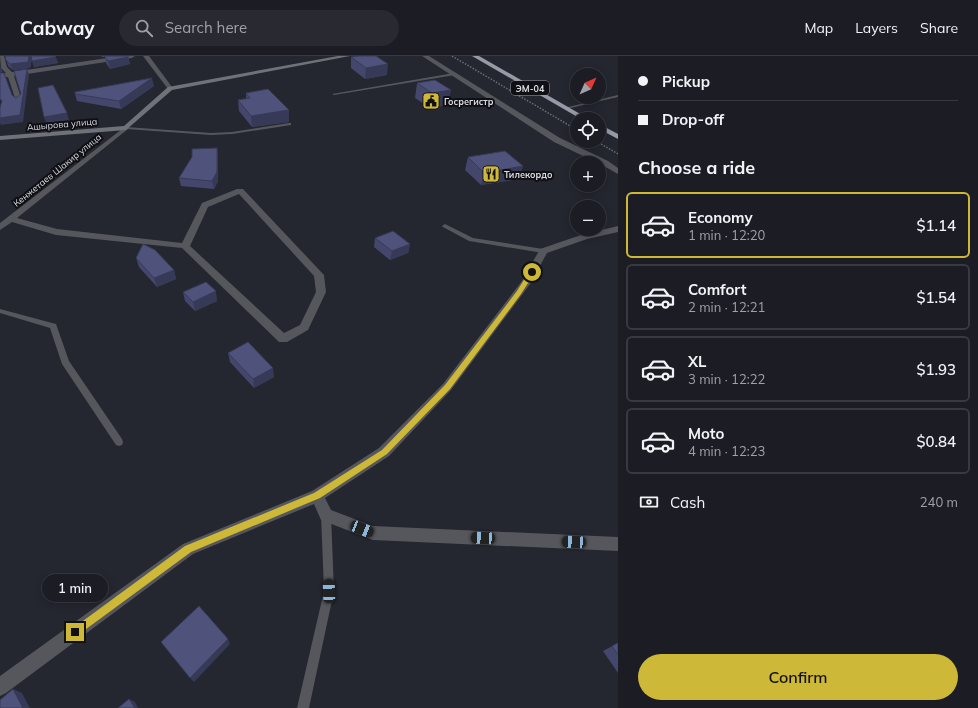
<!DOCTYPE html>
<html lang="en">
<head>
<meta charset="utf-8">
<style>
  :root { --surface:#1b1c24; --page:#282931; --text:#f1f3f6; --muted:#a0a1a6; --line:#393a41; --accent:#ceb837 }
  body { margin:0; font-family:Mulish,sans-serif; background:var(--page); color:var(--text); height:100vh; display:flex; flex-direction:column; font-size:15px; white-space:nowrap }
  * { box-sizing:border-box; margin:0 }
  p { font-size:13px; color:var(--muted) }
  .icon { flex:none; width:22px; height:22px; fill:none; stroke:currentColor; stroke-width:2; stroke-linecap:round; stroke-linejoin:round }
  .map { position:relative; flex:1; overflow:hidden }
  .panel { display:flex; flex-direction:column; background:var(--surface); width:360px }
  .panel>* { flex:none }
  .guide { display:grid; align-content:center; height:88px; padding:0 20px; background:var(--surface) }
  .needle { width:26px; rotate:45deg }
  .controls { position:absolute; left:570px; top:12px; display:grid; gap:8px }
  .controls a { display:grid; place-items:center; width:36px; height:36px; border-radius:50%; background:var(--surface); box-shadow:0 2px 10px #0003,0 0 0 1px var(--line); font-size:20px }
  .end { position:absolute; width:18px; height:18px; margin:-9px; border:5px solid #ceb837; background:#111; box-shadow:0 0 0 2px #111 }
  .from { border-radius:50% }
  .bubble { position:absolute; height:28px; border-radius:14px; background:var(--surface); box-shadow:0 2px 10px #0003,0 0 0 1px var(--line); font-size:13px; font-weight:600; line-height:28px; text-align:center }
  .car { position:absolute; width:12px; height:24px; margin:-12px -6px; border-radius:5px; box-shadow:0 0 3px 1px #0007; background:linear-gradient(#222 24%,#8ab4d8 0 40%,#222 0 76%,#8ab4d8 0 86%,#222 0) }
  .guide b { display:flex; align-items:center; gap:14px; height:38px; font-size:15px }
  .guide b+b { border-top:1px solid var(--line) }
  .guide i { width:10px; height:10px; background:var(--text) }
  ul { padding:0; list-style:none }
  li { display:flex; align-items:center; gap:12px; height:66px; margin:0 8px 6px; padding:0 12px; border:2px solid var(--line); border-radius:6px }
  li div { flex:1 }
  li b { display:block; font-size:15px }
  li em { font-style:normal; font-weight:600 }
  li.current { border-color:var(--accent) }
  li>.icon { width:36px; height:36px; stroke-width:1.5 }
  h2 { padding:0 20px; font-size:18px; line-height:48px }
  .pay { display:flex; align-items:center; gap:10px; height:44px; padding:0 20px; font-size:15px }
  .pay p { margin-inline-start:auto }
  .primary-button { display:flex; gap:8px; margin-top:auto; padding:8px 20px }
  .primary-button a { flex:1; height:46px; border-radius:24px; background:var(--accent); color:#111; font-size:16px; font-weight:600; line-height:46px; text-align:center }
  header { display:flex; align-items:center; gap:24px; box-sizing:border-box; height:56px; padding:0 20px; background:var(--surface); border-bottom:1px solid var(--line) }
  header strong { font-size:19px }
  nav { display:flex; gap:22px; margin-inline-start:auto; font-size:14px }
  .search { width:280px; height:36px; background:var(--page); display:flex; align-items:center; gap:10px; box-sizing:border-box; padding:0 14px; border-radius:22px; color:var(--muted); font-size:15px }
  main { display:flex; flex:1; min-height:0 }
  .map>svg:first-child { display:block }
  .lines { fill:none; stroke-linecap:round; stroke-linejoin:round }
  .path { stroke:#6c6d76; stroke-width:1.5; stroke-dasharray:1.5 1.5; stroke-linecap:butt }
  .lane { fill:#56575c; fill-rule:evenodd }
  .street { fill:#56575c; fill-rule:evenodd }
  .secondary { fill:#70727a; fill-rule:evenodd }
  .highway { fill:#9799a6; fill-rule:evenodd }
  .wall { fill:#44476b }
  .shaded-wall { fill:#373a57 }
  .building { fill:#4f537c; stroke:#373a57 }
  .route { fill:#ceb837 }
  .labels { text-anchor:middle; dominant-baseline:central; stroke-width:4; stroke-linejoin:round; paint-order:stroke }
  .shield { fill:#0f0f14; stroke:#9e9fa6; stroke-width:1 }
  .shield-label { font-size:9px; font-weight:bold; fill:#dcdde4 }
  .far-poi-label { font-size:9px; font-weight:bold; fill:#dcdde4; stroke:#0f0f14; text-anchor:start }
  .far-street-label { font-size:9px; fill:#dcdde4; stroke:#0f0f14 }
</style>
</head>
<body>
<header>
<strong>Cabway</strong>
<div class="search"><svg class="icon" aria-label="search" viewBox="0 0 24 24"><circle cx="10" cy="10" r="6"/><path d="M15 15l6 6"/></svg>Search here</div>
<nav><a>Map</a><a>Layers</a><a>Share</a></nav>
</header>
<main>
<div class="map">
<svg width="618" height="652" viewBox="0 0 618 652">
  <rect width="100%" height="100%" fill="#242630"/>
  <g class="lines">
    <g class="path">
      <polyline points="452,0 577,74"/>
      <polyline points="596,85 618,98"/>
    </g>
    <g class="lane">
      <polygon points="454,17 455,19 334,39 332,38"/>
      <polygon points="618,39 618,41 566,53 564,52"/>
      <polygon points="289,67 291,67 291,69 232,78 211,79 126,73 124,72 126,71 211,77 232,76"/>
      <polygon points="445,168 473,182 543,193 546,195 543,197 469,185 443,171 442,170"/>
      <polygon points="0,253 56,268 69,305 122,383 123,386 122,389 119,390 116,389 62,308 50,272 0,257"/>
      <polygon points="326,454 329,456 331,459 334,535 309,652 297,652 324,535 321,459 323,456"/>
    </g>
    <g class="street">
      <polygon points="0,0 4,0 7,11 12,16 121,0 135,0 132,2 14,20 22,45 19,47 16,45 8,21 0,22 0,18 6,17 1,12"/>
      <polygon points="143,0 149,0 172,31 172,33 168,33"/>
      <polygon points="422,0 429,0 560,82 608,105 618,112 618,118 602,109 554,86"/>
      <path d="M126 70 130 72 128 73 17 162 57 173 182 187 202 147 237 133H243L324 219 326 236 308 274 287 286H279L182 192 56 179 12 166 0 174V167ZM239 138 314 220 316 236 300 269 284 277 190 190 208 151Z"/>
      <polygon points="618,170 618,176 587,183 547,197 530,228 451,334 389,400 325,442 331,454 373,470 618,481 618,495 373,484 321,464 314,448 193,498 6,637 0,640 0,620 183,488 312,435 379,392 443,328 522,225 540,193 581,179"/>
    </g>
    <polygon class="secondary" points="338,0 350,0 172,34 126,74 0,84 0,80 124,70 168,31"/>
    <g class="highway">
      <polygon points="472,0 479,0 589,63 581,63"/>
      <polygon points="599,68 618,78 618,83 599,73"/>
    </g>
  </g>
  <g class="wall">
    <polygon points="5,0 55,0 58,7 34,11 32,3 30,12 13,14 8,10"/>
    <polygon points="101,0 128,0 130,8 110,13 106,7 105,1 102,1"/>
    <polygon points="351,1 387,19 365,23 351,12"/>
    <polygon points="435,24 448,49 430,52 415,42 417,27"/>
    <polygon points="154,30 121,53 77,45 75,38"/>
    <polygon points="246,37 289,66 252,71 239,55 238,44 246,43"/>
    <polygon points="217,92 218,100 218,125 214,133 181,130 179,122"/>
    <polygon points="468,101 519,123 481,129 465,114"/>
    <polygon points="375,182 410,188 408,197 390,204 374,191"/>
    <polygon points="136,202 174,214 176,223 157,231 139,211"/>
    <polygon points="183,236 217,245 195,255 185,245"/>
    <polygon points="228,297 274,321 254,332 230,306"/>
    <polygon points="618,587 618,617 603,595"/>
  </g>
  <g class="shaded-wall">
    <polygon points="29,0 32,0 30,12 13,14 10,8"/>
    <polygon points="56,1 58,7 34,11 32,5"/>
    <polygon points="128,1 130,8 110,13 108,5"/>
    <polygon points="388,8 387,19 365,23 366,12"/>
    <polygon points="0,10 3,16 0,17"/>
    <polygon points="27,13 29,19 23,66 1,69 0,67 0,62 20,59"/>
    <polygon points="152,22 154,30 121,53 119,45"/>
    <polygon points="451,34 448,49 430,52 432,37"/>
    <polygon points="289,54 289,66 252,71 251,60"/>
    <polygon points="67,57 69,64 46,67 44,61"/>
    <polygon points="217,92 218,100 218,125 214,133 212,125"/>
    <polygon points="523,110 519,123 481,129 484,117"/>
    <polygon points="410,188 408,197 390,204 392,195"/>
    <polygon points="174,214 176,223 157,231 154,222"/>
    <polygon points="216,235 217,245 195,255 193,246"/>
    <polygon points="273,312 274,321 254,332 253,323"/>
    <polygon points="228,583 230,588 194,626 190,622"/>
    <polygon points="13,633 22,637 30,652 23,652"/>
    <polygon points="129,643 135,646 138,652 135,652"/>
  </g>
  <g class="building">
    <polygon points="5,0 29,0 28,6 10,8 6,4"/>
    <polygon points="31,0 55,0 56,1 32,5"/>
    <polygon points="104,0 128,0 128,1 108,5"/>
    <polygon points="359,0 376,0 388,8 366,12 351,1"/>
    <polygon points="27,13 20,59 0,62 0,52 2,44 0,44 0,17 4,17 12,39 16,42 21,38 14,15"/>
    <polygon points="152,22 119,45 75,38 75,36"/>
    <polygon points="435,24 451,34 432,37 417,27"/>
    <polygon points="53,29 67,57 44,61 38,32"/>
    <polygon points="268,33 289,54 251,60 238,44 250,42 246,37"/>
    <polygon points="217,92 217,116 212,125 179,122 192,101 192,93"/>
    <polygon points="505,95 523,110 484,117 468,101"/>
    <polygon points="393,175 410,188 392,195 375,182"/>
    <polygon points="143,188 155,194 174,214 154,222 136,202"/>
    <polygon points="206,226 216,235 193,246 183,236"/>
    <polygon points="248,286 273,312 253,323 228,297"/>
    <polygon points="199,550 228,583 190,622 161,586"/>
    <polygon points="618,587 618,599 612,590"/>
    <polygon points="13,633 23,652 0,652 0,644"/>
    <polygon points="129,643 135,652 118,652"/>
  </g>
  <polygon class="route" points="532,214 535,216 521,238 450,333 387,398 320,442 191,496 78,579 75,581 72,579 71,576 72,573 185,490 314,437 382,394 445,329 517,235 530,214"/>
  <defs>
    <g id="civic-square" transform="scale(0.9)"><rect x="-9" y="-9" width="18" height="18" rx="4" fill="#ceb837" stroke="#0f0f14"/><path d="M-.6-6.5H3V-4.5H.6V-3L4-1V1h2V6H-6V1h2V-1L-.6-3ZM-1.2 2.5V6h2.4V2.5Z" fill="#111"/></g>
    <g id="restaurant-square" transform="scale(0.9)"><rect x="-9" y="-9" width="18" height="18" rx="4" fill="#ceb837" stroke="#0f0f14"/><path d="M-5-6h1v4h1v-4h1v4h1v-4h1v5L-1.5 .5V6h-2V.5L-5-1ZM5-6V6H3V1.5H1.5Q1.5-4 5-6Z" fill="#111"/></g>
  </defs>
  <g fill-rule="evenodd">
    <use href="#civic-square" x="431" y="45"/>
    <use href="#restaurant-square" x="491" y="118"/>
  </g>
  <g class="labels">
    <rect class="shield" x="511" y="25" width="38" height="14" rx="3"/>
    <g class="shield-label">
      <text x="530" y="32">ЭМ-04</text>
    </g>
    <g class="far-poi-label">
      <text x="444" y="45">Госрегистр</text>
      <text x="504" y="118">Тилекордо</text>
    </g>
    <g class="far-street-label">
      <text transform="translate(62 68) rotate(-5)">Ашырова улица</text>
      <text transform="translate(57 114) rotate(-39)">Кенжетаев Шакир улица</text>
    </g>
  </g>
</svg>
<div class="controls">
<a><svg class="needle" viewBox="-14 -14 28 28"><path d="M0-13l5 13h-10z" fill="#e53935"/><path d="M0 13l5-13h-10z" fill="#a0a1a6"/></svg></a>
<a><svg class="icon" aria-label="locate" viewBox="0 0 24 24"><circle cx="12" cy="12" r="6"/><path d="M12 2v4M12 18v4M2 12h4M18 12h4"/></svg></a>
<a>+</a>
<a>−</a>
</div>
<i class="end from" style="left:532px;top:216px"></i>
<i class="end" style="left:75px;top:576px"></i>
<div class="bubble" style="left:42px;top:518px;width:66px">1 min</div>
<i class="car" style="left:362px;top:473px;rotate:112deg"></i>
<i class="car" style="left:483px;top:482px;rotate:273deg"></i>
<i class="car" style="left:574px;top:486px;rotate:273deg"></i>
<i class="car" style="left:329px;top:535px;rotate:358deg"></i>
</div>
<section class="panel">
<div class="guide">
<b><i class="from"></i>Pickup</b>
<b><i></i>Drop-off</b>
</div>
<h2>Choose a ride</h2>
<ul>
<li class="current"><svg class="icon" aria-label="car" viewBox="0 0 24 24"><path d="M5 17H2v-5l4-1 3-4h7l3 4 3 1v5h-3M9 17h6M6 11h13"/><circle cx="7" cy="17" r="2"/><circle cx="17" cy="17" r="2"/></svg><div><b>Economy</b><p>1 min · 12:20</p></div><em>$1.14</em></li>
<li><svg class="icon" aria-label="car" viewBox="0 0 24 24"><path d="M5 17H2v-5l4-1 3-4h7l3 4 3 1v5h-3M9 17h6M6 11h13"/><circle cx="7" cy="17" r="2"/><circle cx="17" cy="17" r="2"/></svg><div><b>Comfort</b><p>2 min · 12:21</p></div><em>$1.54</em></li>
<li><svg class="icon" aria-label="car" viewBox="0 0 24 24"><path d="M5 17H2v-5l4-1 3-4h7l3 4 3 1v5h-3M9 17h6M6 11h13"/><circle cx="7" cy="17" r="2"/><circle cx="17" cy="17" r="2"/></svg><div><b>XL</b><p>3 min · 12:22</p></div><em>$1.93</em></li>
<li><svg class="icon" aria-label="car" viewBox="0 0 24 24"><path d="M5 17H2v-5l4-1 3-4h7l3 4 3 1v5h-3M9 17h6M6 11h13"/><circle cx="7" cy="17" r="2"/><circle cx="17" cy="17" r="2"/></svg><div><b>Moto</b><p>4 min · 12:23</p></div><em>$0.84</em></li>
</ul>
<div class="pay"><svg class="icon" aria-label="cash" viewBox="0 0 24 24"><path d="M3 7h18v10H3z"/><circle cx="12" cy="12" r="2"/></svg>Cash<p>240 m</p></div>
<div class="primary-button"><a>Confirm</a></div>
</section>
</main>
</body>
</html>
